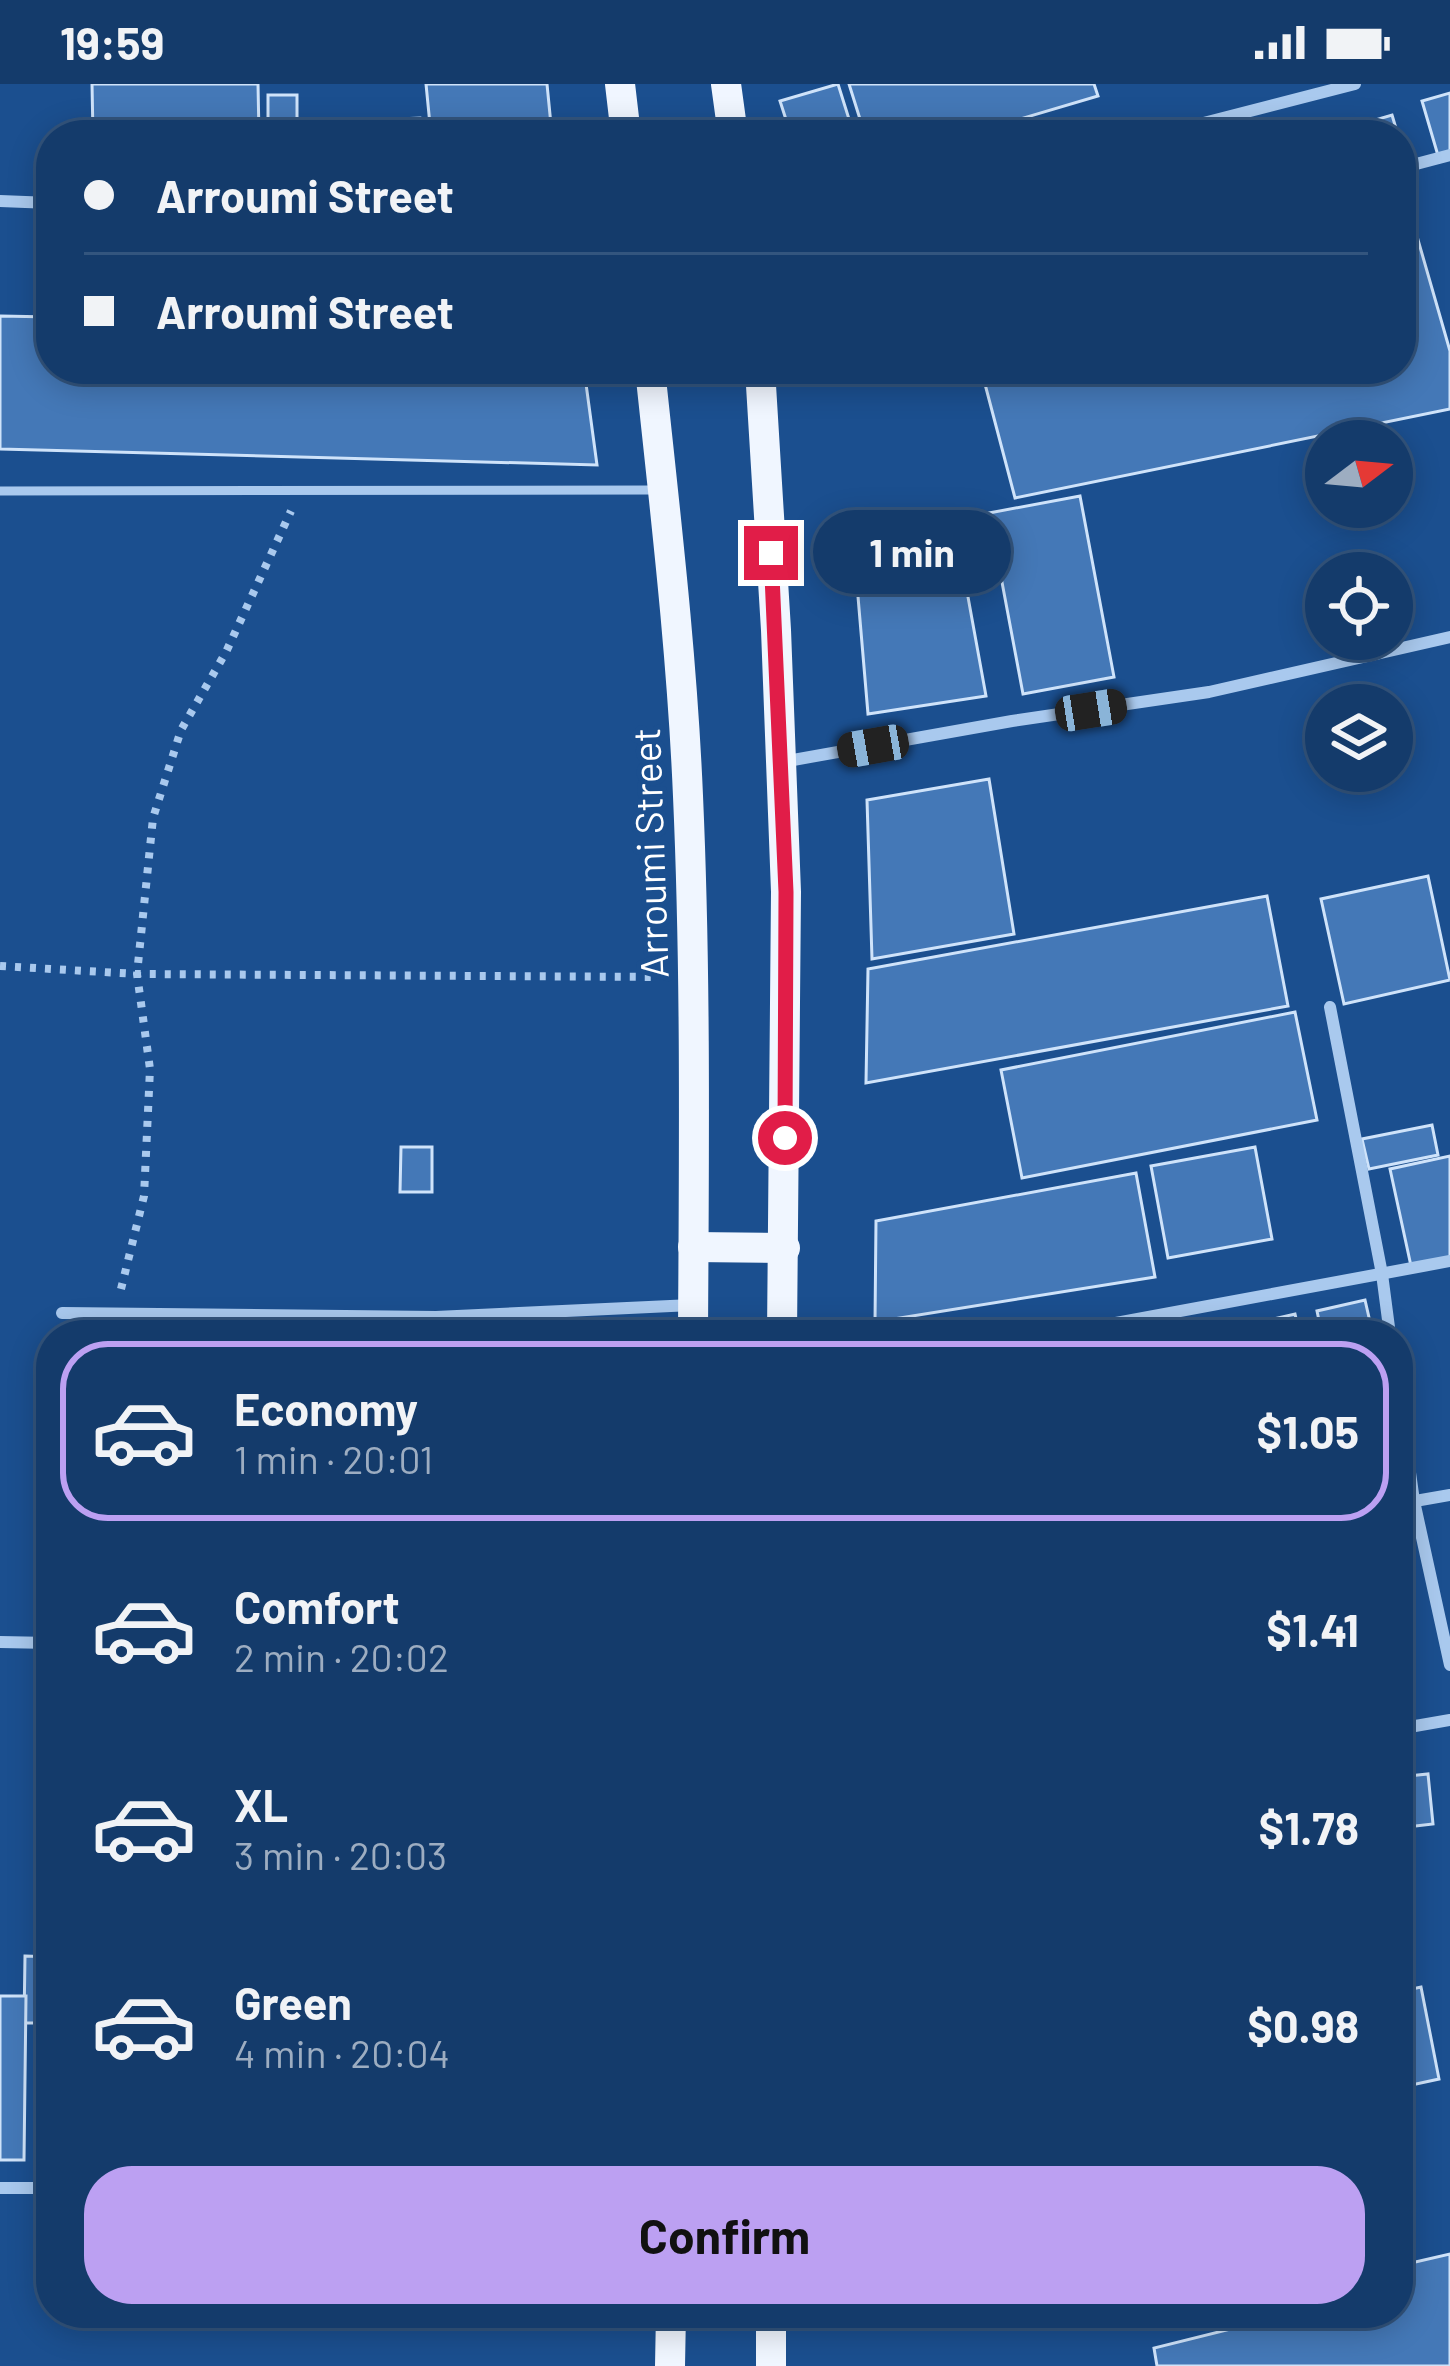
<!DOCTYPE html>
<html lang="en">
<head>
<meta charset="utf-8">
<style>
  :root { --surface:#143b6b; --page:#214673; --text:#f1f3f6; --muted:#9dadc1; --line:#33557e; --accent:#bca0f2 }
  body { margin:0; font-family:Barlow,sans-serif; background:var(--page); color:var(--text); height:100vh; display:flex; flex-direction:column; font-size:45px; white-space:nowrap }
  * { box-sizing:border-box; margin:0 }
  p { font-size:39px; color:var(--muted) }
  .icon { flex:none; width:66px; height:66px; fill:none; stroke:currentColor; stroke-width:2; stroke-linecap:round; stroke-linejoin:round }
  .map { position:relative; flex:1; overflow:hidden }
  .drawer { position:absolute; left:36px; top:1236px; width:1377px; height:1008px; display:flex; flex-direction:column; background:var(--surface); border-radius:48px; box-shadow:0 6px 30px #0003,0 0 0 3px var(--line) }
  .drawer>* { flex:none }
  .top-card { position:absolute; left:36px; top:36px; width:1380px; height:264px; border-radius:48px; box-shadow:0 6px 30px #0003,0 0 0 3px var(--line); display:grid; align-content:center; height:264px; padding:0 48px; background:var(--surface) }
  .needle { width:78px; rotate:74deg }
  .buttons { position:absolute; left:1305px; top:336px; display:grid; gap:24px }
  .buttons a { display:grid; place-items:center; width:108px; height:108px; border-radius:50%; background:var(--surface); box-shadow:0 6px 30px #0003,0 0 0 3px var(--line); font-size:60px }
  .end { position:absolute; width:54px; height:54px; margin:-27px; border:15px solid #e11d48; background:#fff; box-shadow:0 0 0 6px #fff }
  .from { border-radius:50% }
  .bubble { position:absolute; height:84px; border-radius:42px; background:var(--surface); box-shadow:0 6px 30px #0003,0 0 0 3px var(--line); font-size:39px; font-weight:700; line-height:84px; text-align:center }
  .car { position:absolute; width:36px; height:72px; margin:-36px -18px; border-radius:15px; box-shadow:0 0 9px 3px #0007; background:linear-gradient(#222 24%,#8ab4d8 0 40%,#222 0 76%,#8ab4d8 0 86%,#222 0) }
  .top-card b { display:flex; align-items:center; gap:42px; height:114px; font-size:45px }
  .top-card b+b { border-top:3px solid var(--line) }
  .top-card i { width:30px; height:30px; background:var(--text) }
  ul { padding:21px 0 0; list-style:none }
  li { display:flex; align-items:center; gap:36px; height:180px; margin:0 24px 18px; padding:0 24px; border:6px solid transparent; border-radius:48px }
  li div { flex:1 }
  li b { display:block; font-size:45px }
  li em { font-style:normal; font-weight:700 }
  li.active { border-color:var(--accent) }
  li>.icon { width:108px; height:108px; stroke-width:1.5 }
  .button { display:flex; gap:24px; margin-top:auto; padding:24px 48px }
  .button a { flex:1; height:138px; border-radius:48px; background:var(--accent); color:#111; font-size:48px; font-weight:700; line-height:138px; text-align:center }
  .status { display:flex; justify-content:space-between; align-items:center; height:84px; padding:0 60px; background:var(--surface); direction:ltr }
  .status svg { height:33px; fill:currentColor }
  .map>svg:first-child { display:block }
  .building { fill:#4478b7; stroke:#cfe3fa; stroke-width:3 }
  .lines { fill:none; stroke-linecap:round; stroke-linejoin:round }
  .path { stroke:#a9c9ee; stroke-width:8; stroke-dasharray:6 9; stroke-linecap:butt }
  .service { stroke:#a9c9ee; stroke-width:9 }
  .minor { stroke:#a9c9ee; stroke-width:12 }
  .primary { stroke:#f0f6ff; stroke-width:30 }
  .route { stroke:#e11d48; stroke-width:15 }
  .labels { text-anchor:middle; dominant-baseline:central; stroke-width:10; stroke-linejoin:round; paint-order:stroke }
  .street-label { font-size:39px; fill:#fff; stroke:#1b4f8f }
</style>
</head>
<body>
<div class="status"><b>19:59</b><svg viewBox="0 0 49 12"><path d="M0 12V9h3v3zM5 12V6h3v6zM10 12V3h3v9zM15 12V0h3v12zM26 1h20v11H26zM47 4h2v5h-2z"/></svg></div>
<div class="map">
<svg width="1450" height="2282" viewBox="0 0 1450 2282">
  <rect width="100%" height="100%" fill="#1b4f8f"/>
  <g class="building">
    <polygon points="92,0 258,0 259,51 93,51"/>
    <polygon points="426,0 547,0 552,51 431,51"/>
    <polygon points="838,0 854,51 791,51 780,17"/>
    <polygon points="849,0 1094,0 1098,12 966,51 865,51"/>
    <polygon points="1450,9 1450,72 1439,75 1422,17"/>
    <rect x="268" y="11" width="29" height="40"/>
    <polygon points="1392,31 1398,51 1353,51 1351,43"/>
    <polygon points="420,34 423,51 309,51 308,39"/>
    <polygon points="1410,128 1450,267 1450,325 1015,414 981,285 1401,285 1401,131"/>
    <polygon points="0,232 51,233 51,285 584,285 597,381 0,365"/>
    <polygon points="1080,412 1114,593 1023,610 989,429"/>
    <polygon points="954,436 986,612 868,630 853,454"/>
    <polygon points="989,695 1014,850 872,875 867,716"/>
    <polygon points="1428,792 1450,896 1344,920 1321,815"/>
    <polygon points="1267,812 1288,922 866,999 868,885"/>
    <polygon points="1295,928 1317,1036 1022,1094 1001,986"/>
    <polygon points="1432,1041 1438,1071 1369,1085 1362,1055"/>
    <polygon points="401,1063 432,1063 432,1108 400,1108"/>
    <polygon points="1255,1063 1272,1155 1168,1174 1151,1082"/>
    <polygon points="1450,1072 1450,1173 1411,1182 1390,1085"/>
    <polygon points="1136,1089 1155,1193 875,1238 876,1137"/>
    <polygon points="1365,1216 1373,1251 1322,1251 1317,1227"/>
    <polygon points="1295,1230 1300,1251 1263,1251 1260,1238"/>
    <polygon points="40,1274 51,1274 51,1378 39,1377"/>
    <polygon points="1428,1690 1433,1740 1398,1744 1398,1693"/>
    <polygon points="25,1872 51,1873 51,1939 24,1939"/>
    <polygon points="1421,1903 1439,1995 1398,2004 1398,1908"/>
    <polygon points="0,1912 26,1912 24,2076 0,2076"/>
    <polygon points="1450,2170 1450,2282 1157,2282 1154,2264 1271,2235 1270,2229 1398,2229 1398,2182"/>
  </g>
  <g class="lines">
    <g class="path">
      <polyline points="0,882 137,890 658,893"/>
      <polyline points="121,1205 144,1112 150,985 137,890 153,734 181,646 226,568 291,427"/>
    </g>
    <polyline class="service" points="0,407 655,406"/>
    <g class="minor">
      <polyline points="1157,51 1355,0"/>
      <polyline points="1401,84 1450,71"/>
      <polyline points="0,117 51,119"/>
      <polyline points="782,678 1012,637 1209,608 1450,553"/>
      <polyline points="1330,923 1382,1190 1390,1251"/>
      <polyline points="62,1229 436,1233 692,1221"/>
      <polyline points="1051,1251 1450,1177"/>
      <polyline points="1398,1303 1414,1417 1450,1581"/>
      <polyline points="1398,1420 1450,1411"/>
      <polyline points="0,1558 51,1559"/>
      <polyline points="1398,1645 1450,1636"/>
      <polyline points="0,2104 51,2104"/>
    </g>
    <g class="primary">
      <polyline points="620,0 626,51"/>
      <polyline points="726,0 733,51"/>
      <path d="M650 285C665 427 682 569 688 712 696 892 694 1071 693 1251"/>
      <polyline points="760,285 776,546 786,808 782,1251"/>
      <polyline points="693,1163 785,1164"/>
      <polyline points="670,2282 671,2229"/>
      <polyline points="771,2282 771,2229"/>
    </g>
  </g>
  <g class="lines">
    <polyline class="route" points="771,469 786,808 785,1054"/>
  </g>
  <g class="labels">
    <g class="street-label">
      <text transform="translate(649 769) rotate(-92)">Arroumi Street</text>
    </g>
  </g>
</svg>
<div class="buttons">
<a><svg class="needle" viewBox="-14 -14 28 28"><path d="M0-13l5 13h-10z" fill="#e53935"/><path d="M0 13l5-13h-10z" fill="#9dadc1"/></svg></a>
<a><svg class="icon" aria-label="locate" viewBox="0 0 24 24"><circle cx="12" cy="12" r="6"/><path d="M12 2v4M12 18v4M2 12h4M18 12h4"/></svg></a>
<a><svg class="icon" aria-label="layers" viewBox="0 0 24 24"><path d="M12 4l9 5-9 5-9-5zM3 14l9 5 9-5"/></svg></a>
</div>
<i class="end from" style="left:785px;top:1054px"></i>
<i class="end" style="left:771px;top:469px"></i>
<div class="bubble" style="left:813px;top:426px;width:198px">1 min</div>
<i class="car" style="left:1091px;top:626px;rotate:81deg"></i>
<i class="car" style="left:873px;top:662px;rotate:260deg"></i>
<div class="top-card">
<b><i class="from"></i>Arroumi Street</b>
<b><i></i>Arroumi Street</b>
</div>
<section class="drawer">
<ul>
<li class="active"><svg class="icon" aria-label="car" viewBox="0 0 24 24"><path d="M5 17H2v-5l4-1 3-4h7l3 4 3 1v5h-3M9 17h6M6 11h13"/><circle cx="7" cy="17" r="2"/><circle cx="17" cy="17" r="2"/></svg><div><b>Economy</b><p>1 min · 20:01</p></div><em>$1.05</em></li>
<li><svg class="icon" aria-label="car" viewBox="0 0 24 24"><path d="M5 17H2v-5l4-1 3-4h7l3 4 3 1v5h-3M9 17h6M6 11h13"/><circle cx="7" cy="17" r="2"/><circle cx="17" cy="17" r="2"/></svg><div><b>Comfort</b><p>2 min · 20:02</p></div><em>$1.41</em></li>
<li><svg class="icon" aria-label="car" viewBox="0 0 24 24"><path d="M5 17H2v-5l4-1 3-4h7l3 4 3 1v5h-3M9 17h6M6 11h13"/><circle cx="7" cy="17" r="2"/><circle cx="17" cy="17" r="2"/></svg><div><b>XL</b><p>3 min · 20:03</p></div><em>$1.78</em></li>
<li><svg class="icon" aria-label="car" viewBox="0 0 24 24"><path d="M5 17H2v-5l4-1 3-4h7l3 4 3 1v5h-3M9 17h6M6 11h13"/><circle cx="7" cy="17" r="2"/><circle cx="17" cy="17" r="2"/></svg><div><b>Green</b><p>4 min · 20:04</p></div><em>$0.98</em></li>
</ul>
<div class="button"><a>Confirm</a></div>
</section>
</div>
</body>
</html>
